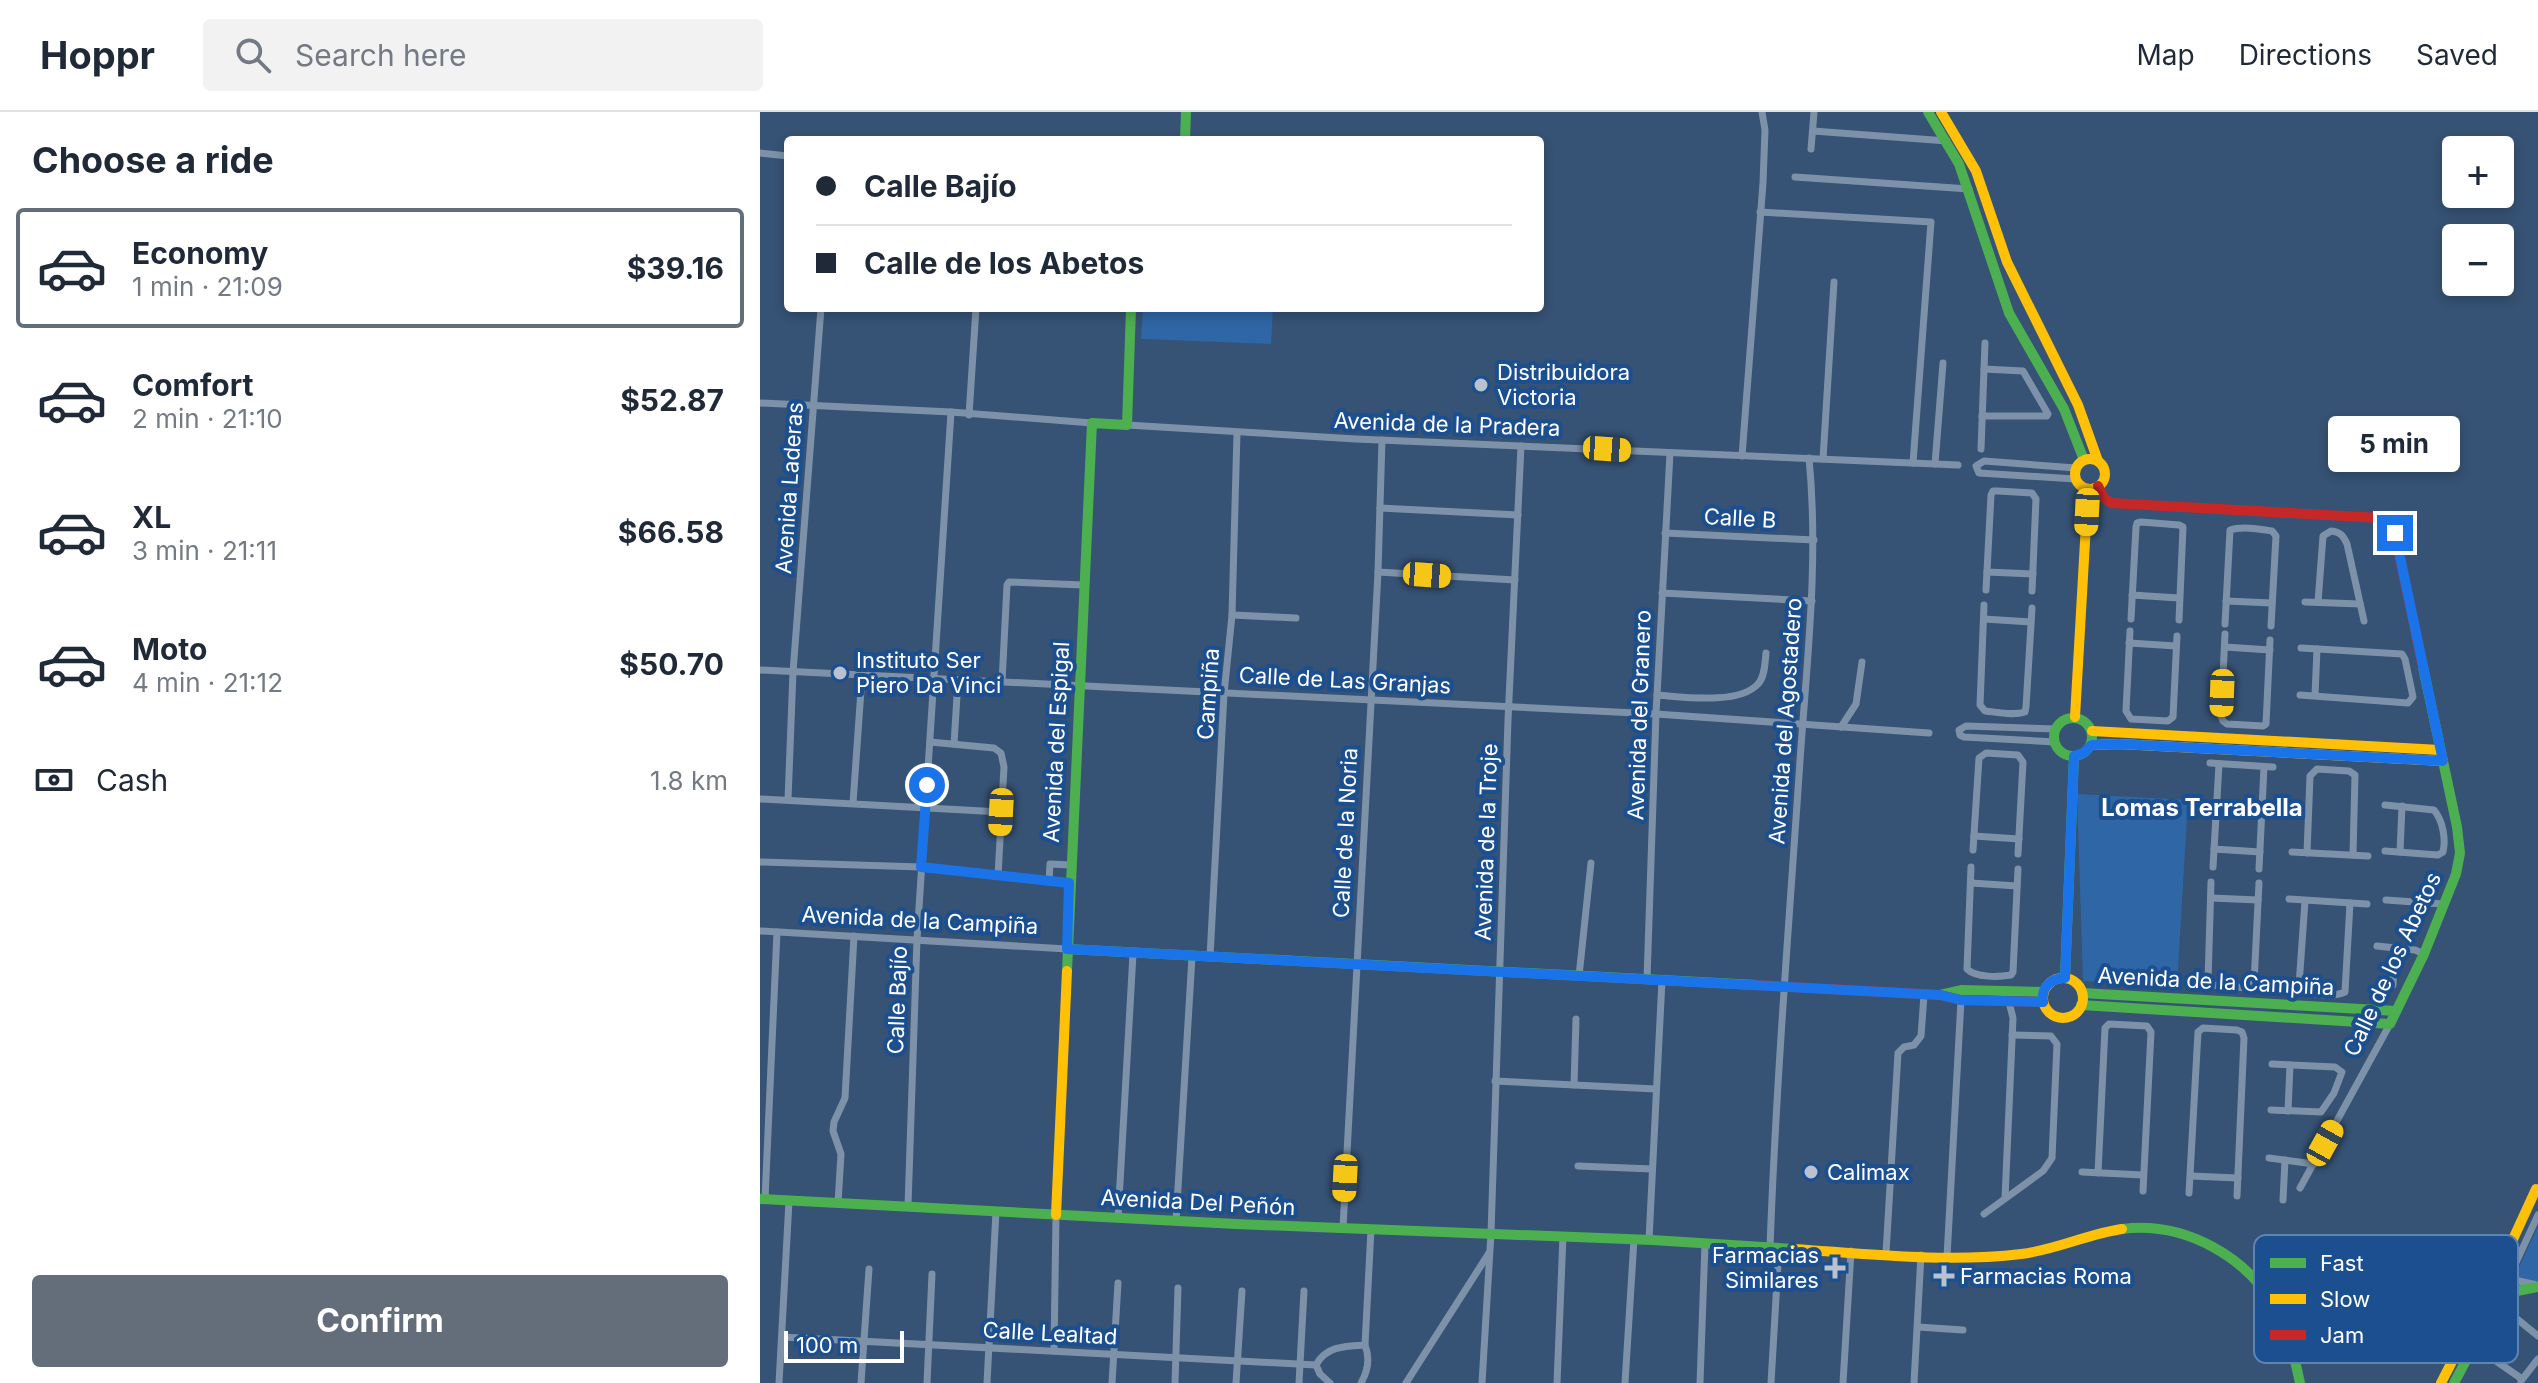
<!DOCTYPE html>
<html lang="en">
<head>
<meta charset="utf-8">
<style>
  :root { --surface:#fff; --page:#f2f2f3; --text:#1f2937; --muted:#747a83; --line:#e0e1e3; --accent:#646e7b }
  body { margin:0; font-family:Inter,sans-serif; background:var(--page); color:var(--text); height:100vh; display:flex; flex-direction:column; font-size:30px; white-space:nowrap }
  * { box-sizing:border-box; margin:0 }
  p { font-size:26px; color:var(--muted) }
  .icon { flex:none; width:44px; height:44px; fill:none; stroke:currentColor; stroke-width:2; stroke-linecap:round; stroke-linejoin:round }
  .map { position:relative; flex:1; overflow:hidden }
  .side { display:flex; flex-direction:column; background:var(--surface); width:760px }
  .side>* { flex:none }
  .banner { position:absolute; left:24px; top:24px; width:760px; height:176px; border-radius:8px; box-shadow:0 4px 12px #0003; display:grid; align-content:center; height:176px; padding:0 32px; background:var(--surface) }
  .fabs { position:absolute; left:1682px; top:24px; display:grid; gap:16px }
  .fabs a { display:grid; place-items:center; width:72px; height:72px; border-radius:8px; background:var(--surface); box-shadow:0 4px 12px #0003; font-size:40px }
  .scale { position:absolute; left:24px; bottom:20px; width:120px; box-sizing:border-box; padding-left:8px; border:4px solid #fff; border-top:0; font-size:22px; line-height:28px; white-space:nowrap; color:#fff; -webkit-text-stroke:6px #1b4f8f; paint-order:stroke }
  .end { position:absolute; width:36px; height:36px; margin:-18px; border:10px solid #1a73e8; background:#fff; box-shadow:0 0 0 4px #fff }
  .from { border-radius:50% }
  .bubble { position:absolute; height:56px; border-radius:8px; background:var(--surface); box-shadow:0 4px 12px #0003; font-size:26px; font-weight:700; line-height:56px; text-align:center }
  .car { position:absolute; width:24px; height:48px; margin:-24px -12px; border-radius:10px; box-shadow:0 0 6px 2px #0007; background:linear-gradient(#f5c518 24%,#345 0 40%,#f5c518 0 76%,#345 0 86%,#f5c518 0) }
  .banner b { display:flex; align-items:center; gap:28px; height:76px; font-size:30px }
  .banner b+b { border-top:2px solid var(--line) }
  .banner i { width:20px; height:20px; background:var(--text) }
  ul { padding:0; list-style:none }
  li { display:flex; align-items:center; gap:24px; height:120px; margin:0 16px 12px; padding:0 16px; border:4px solid transparent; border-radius:8px }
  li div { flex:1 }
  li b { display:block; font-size:30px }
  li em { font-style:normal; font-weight:700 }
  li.selected { border-color:var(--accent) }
  li>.icon { width:72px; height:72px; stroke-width:1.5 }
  h2 { padding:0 32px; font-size:36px; line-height:96px }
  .pay { display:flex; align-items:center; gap:20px; height:88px; padding:0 32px; font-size:30px }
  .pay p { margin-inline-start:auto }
  .action { display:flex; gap:16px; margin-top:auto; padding:16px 32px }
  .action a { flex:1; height:92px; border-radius:8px; background:var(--accent); color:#fff; font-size:32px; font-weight:700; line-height:92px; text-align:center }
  header { display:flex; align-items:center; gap:48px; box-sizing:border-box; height:112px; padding:0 40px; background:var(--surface); border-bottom:2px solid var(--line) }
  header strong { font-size:38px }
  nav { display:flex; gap:44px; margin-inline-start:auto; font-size:28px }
  .search { width:560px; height:72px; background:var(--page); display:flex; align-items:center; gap:20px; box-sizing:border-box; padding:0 28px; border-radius:8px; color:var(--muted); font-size:30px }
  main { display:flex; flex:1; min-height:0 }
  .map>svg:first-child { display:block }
  .green { fill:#2f66a5 }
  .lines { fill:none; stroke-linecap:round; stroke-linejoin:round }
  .street { stroke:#7d92a8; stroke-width:7 }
  .fast { stroke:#4caf50; stroke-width:10 }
  .slow { stroke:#ffc107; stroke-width:10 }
  .jam { stroke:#c62828; stroke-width:10 }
  .route { stroke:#1a73e8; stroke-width:10 }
  .poi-dot { fill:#b9c2ce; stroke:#1b4f8f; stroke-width:3 }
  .labels { text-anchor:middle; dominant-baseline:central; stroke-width:8; stroke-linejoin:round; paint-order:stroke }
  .poi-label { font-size:22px; fill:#fff; stroke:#1b4f8f; text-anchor:start }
  .street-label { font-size:22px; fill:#fff; stroke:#1b4f8f }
  .neighbourhood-label { font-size:24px; font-weight:bold; fill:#fff; stroke:#1b4f8f }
  .key { fill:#1b4f8f; stroke:#5f84b1; stroke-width:2 }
  .key-label { font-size:22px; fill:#fff }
</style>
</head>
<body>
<header>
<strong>Hoppr</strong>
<div class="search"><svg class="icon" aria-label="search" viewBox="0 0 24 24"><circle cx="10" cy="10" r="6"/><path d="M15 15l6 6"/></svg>Search here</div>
<nav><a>Map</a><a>Directions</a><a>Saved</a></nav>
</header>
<main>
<section class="side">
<h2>Choose a ride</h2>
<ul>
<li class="selected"><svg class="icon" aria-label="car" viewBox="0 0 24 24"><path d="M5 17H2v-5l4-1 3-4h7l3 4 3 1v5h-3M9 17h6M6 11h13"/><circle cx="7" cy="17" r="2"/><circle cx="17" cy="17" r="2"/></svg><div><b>Economy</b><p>1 min · 21:09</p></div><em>$39.16</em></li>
<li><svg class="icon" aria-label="car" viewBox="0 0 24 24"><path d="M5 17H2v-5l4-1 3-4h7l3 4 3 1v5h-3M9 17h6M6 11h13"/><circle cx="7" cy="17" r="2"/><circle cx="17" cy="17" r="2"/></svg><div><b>Comfort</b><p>2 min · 21:10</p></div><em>$52.87</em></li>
<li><svg class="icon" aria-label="car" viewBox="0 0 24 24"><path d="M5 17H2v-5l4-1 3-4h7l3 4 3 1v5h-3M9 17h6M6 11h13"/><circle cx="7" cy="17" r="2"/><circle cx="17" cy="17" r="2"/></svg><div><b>XL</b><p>3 min · 21:11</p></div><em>$66.58</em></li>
<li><svg class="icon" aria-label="car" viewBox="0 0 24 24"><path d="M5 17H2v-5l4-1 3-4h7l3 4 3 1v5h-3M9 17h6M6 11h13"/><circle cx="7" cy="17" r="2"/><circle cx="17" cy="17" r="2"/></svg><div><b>Moto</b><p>4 min · 21:12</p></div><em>$50.70</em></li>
</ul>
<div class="pay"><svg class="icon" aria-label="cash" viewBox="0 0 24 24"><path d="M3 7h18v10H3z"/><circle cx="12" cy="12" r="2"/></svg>Cash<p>1.8 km</p></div>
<div class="action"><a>Confirm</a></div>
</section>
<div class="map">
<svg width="1778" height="1271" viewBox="0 0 1778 1271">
  <rect width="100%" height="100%" fill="#365274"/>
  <g class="green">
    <polygon points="383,196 513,196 511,232 381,227"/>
    <polygon points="1317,682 1428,688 1417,874 1323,869"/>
    <polygon points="1778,1114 1778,1169 1772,1170 1755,1164"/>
  </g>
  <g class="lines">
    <g class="street">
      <polyline points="1053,19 1187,29"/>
      <polyline points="1051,37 1054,0"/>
      <polyline points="0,41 28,44"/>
      <polyline points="1035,65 1209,77"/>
      <polyline points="1000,100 1171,110 1153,351"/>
      <polyline points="0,291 191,300 332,311"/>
      <polyline points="209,303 216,196"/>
      <polyline points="1222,304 1287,304 1288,302 1263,259 1224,257"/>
      <polyline points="367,313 596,327 1198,353"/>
      <polyline points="1221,337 1225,231"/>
      <polyline points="982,344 1003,71 1005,18 1002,0"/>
      <polyline points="1063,347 1074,170"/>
      <polyline points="1175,352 1183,251"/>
      <polyline points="1315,367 1219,361 1216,354 1224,349 1316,356"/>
      <polyline points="620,396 758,403"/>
      <polyline points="905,421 1054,428"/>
      <polyline points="618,460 755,468"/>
      <polyline points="1227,460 1273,462"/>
      <polyline points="1226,478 1231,383 1233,379 1238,379 1272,381 1276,387 1272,479"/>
      <polyline points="902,481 1052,489"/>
      <polyline points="1372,483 1419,486"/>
      <polyline points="1466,489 1512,491"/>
      <polyline points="1545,490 1600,492"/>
      <path d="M1558 490 1563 424 1571 419C1580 420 1583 423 1587 432L1604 509"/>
      <path d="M1224 493 1220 593 1225 599C1237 600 1253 604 1265 600L1266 595 1272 496"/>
      <polyline points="472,503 536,506"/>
      <polyline points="1224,507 1271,510"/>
      <polyline points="1371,507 1376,415 1377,411 1381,410 1419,413 1423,415 1419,508"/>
      <path d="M1465 512 1470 418C1482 414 1499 417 1512 419L1516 424 1511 514"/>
      <polyline points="1370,519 1366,599 1371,607 1408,609 1413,605 1417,524"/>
      <polyline points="1465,522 1461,604 1463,609 1467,612 1503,614 1506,612 1510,528"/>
      <polyline points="1369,531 1416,534"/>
      <polyline points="1465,535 1510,538"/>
      <polyline points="0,558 896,602 1169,621"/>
      <polyline points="242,570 247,473 249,470 323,473"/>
      <path d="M897 583C924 585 979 593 998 572 1005 565 1005 550 1006 541"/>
      <polyline points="1540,583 1648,591 1653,585 1645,547 1642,542 1541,536"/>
      <polyline points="1555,583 1557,537"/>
      <polyline points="1081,615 1096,592 1102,550"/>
      <polyline points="1295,630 1204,625 1200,623 1199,618 1206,614 1295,617"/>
      <polyline points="194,632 198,568"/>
      <polyline points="1450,651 1513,655"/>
      <polyline points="0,687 241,700"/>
      <polyline points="28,688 33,560 61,196"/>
      <polyline points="93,691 102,564"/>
      <polyline points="1214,724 1259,727"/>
      <polyline points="1454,737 1500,740"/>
      <polyline points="1213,738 1219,646 1226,641 1258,643 1263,650 1258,742"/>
      <path d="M1625 739 1678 743 1683 740C1686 727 1683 709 1674 698L1625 693"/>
      <polyline points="1532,740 1608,744"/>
      <polyline points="1640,740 1642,694"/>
      <polyline points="1547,741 1550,664 1557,657 1589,659 1595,663 1593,743"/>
      <polyline points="0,750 161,755 238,764 244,655 241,641 234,636 170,630"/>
      <path d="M1211 755 1207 857C1216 866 1239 865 1251 863L1253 860 1258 757"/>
      <polyline points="1453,755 1459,652"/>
      <polyline points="1499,757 1504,655"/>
      <polyline points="238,764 309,771"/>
      <polyline points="289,769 290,752 311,753"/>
      <polyline points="1451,770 1448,869 1452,873 1488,876 1494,871 1499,771"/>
      <polyline points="1211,771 1257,774"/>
      <polyline points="1451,786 1498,788"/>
      <polyline points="1529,787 1607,792"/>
      <polyline points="1626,788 1683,792"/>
      <path d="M1545 789 1539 873 1540 878C1552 883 1574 885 1585 880L1590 791"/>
      <polyline points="0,819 307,837"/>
      <polyline points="1617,834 1655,838 1664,842"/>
      <polyline points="450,845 464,582 472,503 477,321"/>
      <polyline points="819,864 831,751"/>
      <polyline points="887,867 896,602 910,341"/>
      <polyline points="1633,873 1635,835"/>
      <polyline points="735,969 896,977"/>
      <polyline points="814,973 816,907"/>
      <polyline points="1511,998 1561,1000 1574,981 1582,960 1575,955 1512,952"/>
      <polyline points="1528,999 1530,953"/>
      <polyline points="1509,1046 1554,1052"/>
      <polyline points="818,1054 892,1057"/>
      <polyline points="1322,1060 1383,1063"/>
      <polyline points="1338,1061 1345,916 1349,912 1387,914 1391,920 1383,1079"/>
      <polyline points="1431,1064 1478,1066"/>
      <polyline points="1540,1076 1630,912"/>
      <polyline points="1429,1081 1438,920 1443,916 1477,918 1482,920 1484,926 1477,1084"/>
      <polyline points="1245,1086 1253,906 1249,890"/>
      <polyline points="5,1087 17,820"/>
      <polyline points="1523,1088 1525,1048"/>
      <polyline points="78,1091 81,1042 73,1019 74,1010 85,986 94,824"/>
      <polyline points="148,1094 157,827 191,300"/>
      <polyline points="1224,1102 1283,1059 1292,1046 1297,932 1291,924 1252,923"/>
      <polyline points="358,1106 373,842"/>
      <polyline points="416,1109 432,845"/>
      <polyline points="583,1116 618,460 622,328"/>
      <polyline points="889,1128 902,868"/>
      <path d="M1010 1135C1016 973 1029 811 1040 649 1047 548 1059 448 1049 346"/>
      <polyline points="1126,1141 1138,941 1144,935 1154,933 1161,924 1164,883"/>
      <polyline points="1187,1145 1201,888"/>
      <polyline points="1737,1162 1750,1167 1777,1173"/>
      <polyline points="1740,1185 1778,1103"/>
      <polyline points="1751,1202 1778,1224"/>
      <polyline points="1158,1215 1203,1218"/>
      <polyline points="22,1225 556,1253"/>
      <polyline points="1713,1233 1762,1267"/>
      <polyline points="294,1239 296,1103"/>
      <path d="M556 1253C566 1234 585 1234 605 1233"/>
      <polyline points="556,1253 560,1262 570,1271"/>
      <polyline points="1761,1269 1778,1247"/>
      <polyline points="19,1271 29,1089"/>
      <polyline points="101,1271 109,1157"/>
      <polyline points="167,1271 172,1162"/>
      <polyline points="227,1271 236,1099"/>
      <polyline points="352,1271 358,1171"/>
      <polyline points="415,1271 418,1176"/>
      <polyline points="476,1271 482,1179"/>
      <polyline points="539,1271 544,1179"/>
      <path d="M601 1271C608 1259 610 1246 605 1233L611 1117"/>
      <polyline points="646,1271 729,1141"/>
      <polyline points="722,1271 731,1121 748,608 761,334"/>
      <polyline points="797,1271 803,1124"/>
      <polyline points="865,1271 874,1127"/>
      <polyline points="940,1271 945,1131"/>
      <polyline points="1011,1271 1019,1135"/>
      <polyline points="1083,1271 1091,1139"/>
      <polyline points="1154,1271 1161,1143"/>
    </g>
    <g class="fast">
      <polyline points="1168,0 1199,52 1249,201 1304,297 1324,348"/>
      <polyline points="425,28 426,0"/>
      <circle cx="1313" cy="625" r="19"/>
      <polyline points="307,837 997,873"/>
      <polyline points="307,859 332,311 367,313 371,196"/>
      <polyline points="1305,866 1314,644"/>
      <polyline points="1322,881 1636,899"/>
      <polyline points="1180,883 1202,878 1283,880"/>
      <polyline points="1321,893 1630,912 1664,842 1696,762 1700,741 1697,715 1663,555"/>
      <polyline points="0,1087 476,1112 892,1128 1035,1137"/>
      <path d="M1362 1117C1424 1109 1488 1144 1518 1200 1529 1222 1535 1247 1540 1271"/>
      <polyline points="1694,1271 1739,1187 1757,1179 1778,1175"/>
    </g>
    <g class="slow">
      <polyline points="1181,0 1216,59 1247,150 1318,293 1338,349"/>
      <circle cx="1330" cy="362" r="15"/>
      <polyline points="1315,605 1328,377"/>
      <polyline points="1332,619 1680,638"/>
      <polyline points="1331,633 1359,632 1683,649"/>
      <circle cx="1303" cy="886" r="20"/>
      <polyline points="296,1103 307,859"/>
      <path d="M1035 1137C1109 1142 1187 1151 1261 1142 1296 1138 1327 1122 1362 1117"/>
      <polyline points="1681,1271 1737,1162 1776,1077 1778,1078"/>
    </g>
    <g class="jam">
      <polyline points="1338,374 1344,386 1351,391 1620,406 1629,410 1636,427 1663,555"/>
      <polyline points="997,873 1180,883 1201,888 1283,890"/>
    </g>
  </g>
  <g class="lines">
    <path class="route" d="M167 673 161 755 309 771 307 837 1180 883 1201 888 1283 890C1281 875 1291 866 1305 866L1314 644 1324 641 1331 633 1359 632 1683 649 1635 421"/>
  </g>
  <g class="poi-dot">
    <circle cx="721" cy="273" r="8"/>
    <circle cx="80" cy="561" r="8"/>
    <circle cx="1051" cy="1060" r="8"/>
    <path d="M1071 1144h8v8h8v8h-8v8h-8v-8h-8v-8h8z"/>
    <path d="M1180 1152h8v8h8v8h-8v8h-8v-8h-8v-8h8z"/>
  </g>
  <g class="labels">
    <g class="poi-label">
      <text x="737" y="260">Distribuidora<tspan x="737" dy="25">Victoria</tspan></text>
      <text x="96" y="548">Instituto Ser<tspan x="96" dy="25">Piero Da Vinci</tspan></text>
      <text x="1067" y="1060">Calimax</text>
      <text x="1059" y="1143" text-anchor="end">Farmacias<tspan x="1059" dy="25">Similares</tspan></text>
      <text x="1200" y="1164">Farmacias Roma</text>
    </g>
    <g class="street-label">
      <text transform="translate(687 312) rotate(2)">Avenida de la Pradera</text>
      <text transform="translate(29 376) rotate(-86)">Avenida Laderas</text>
      <text transform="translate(980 406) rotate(3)">Calle B</text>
      <text transform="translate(585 568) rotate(3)">Calle de Las Granjas</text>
      <text transform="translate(448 582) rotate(-86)">Campiña</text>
      <text transform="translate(879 603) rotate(-88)">Avenida del Granero</text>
      <text transform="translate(1025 609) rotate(-86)">Avenida del Agostadero</text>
      <text transform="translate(296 630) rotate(-87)">Avenida del Espigal</text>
      <text transform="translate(585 721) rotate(-87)">Calle de la Noria</text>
      <text transform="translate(726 730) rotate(-88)">Avenida de la Troje</text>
      <text transform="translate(160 808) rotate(3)">Avenida de la Campiña</text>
      <text transform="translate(1632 852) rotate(-65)">Calle de los Abetos</text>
      <text transform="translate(1456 869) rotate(3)">Avenida de la Campiña</text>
      <text transform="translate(137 888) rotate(-88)">Calle Bajío</text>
      <text transform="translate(438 1090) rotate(3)">Avenida Del Peñón</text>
      <text transform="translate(290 1221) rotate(3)">Calle Lealtad</text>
    </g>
    <g class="neighbourhood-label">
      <text x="1442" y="695">Lomas Terrabella</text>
    </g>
  </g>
  <rect x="1494" y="1123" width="264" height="128" rx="12" class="key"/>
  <rect x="1510" y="1146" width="36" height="10" fill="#4caf50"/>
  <rect x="1510" y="1182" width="36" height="10" fill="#ffc107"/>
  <rect x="1510" y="1218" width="36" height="10" fill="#c62828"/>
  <g class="key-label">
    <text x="1560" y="1159">Fast</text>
    <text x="1560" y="1195">Slow</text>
    <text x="1560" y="1231">Jam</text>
  </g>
</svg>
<div class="fabs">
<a>+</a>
<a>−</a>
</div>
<div class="scale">100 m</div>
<i class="end from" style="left:167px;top:673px"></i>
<i class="end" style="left:1635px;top:421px"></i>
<div class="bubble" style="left:1568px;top:304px;width:132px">5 min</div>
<i class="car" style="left:847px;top:337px;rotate:94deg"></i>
<i class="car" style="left:1327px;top:400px;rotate:183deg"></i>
<i class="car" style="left:667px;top:463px;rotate:94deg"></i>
<i class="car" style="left:1462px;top:581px;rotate:182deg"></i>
<i class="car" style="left:241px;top:700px;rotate:183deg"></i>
<i class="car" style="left:1565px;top:1031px;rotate:29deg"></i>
<i class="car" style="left:585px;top:1066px;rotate:183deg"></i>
<div class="banner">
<b><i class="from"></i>Calle Bajío</b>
<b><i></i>Calle de los Abetos</b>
</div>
</div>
</main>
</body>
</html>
